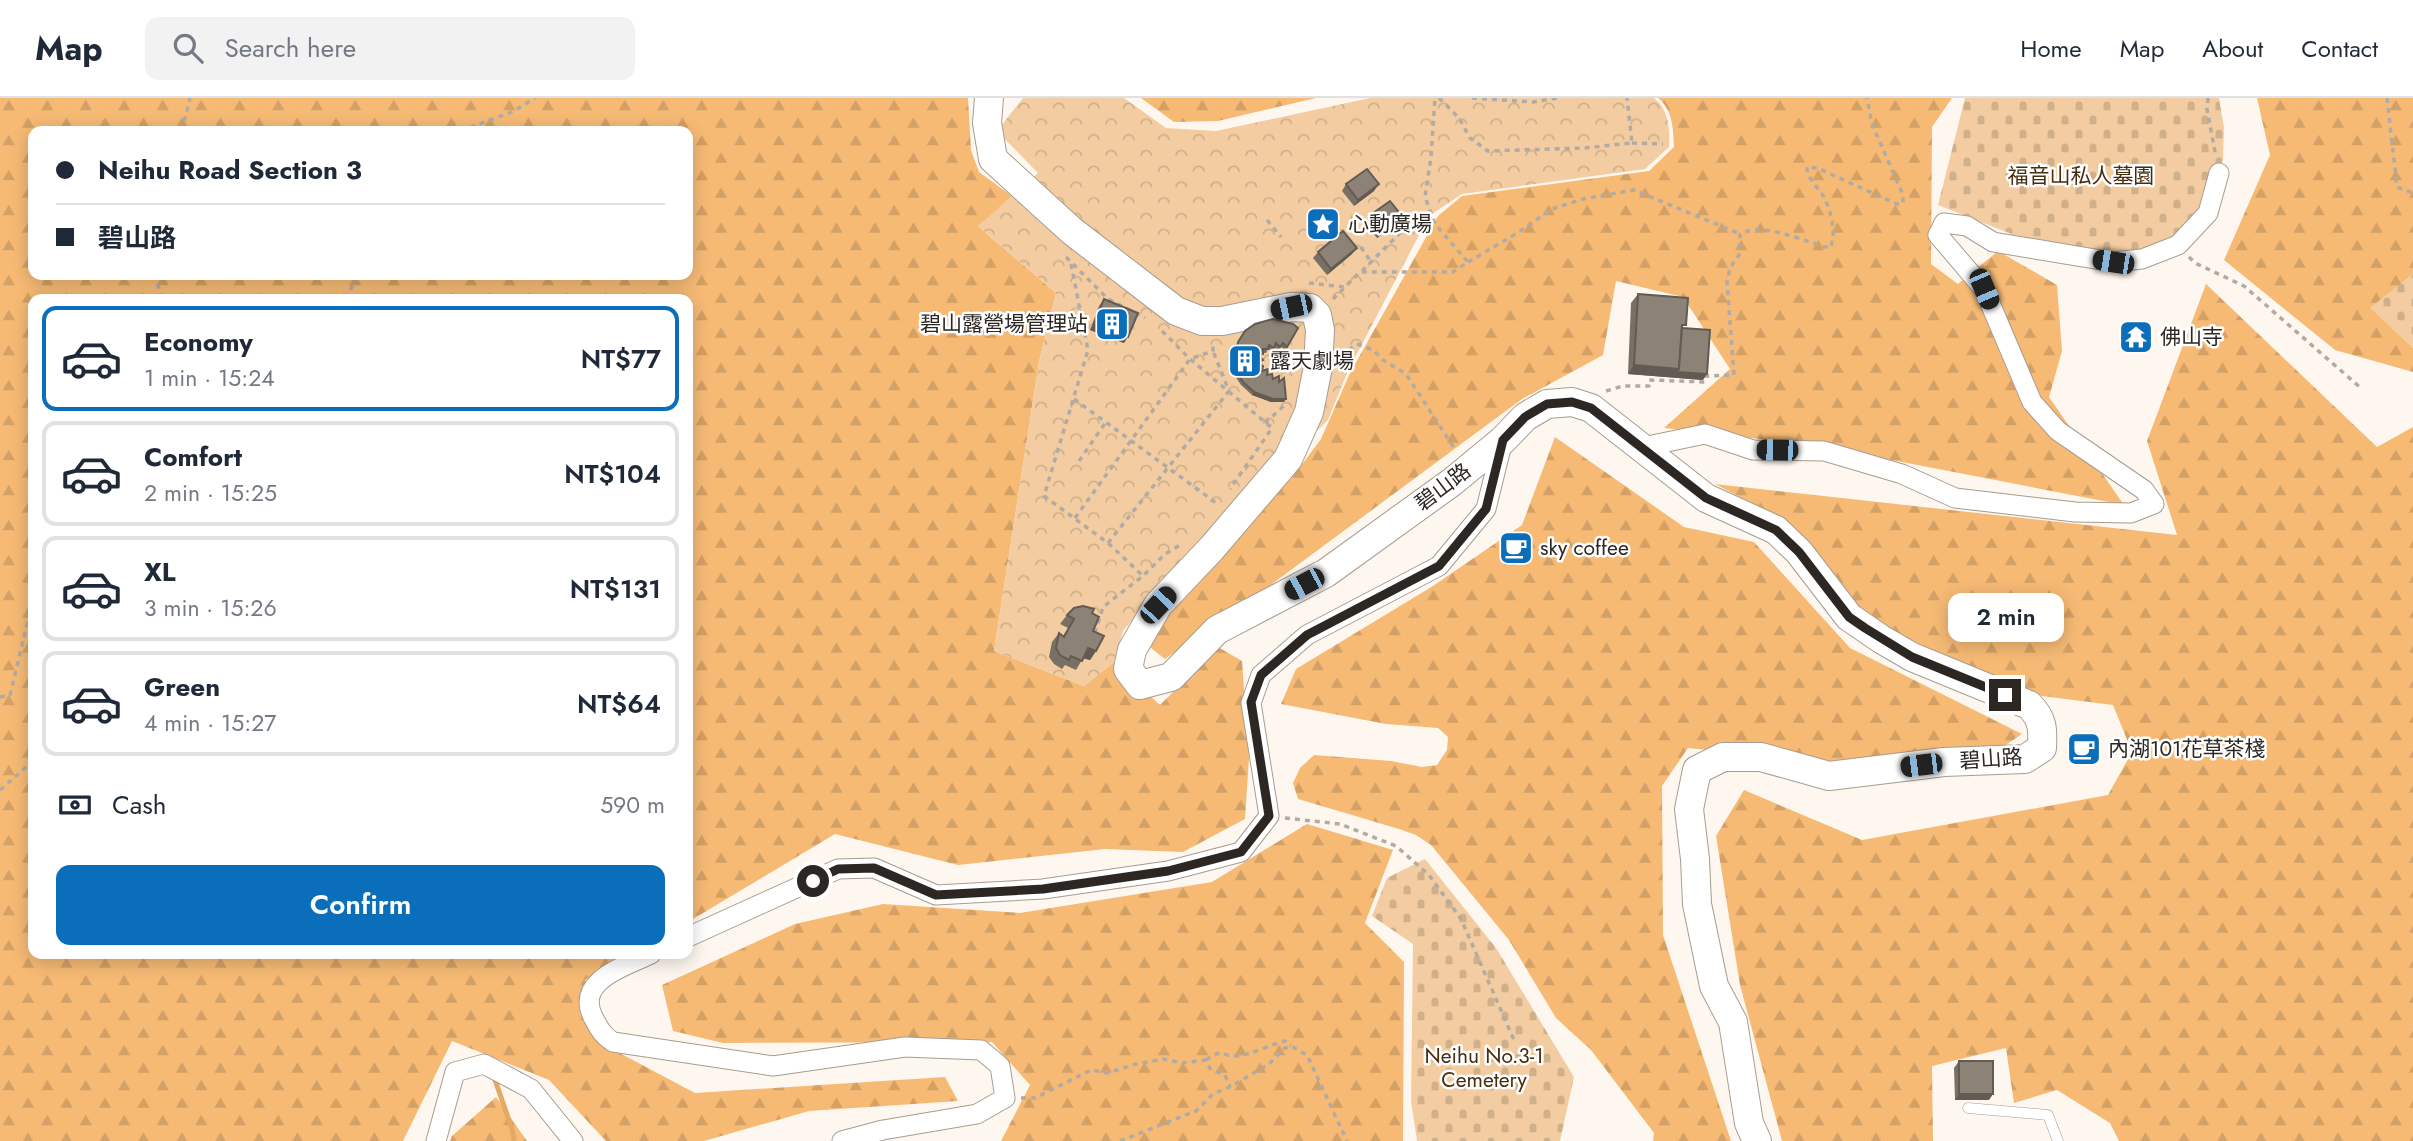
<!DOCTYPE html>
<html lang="en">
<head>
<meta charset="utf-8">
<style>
  :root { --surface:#fff; --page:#f2f2f3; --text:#1f2937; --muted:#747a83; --line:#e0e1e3; --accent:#0b6eba }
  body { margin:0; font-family:Jost,"Noto Sans TC",sans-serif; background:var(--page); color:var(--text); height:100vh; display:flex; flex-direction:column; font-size:26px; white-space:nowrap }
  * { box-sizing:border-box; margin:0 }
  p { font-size:23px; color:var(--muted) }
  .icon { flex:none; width:38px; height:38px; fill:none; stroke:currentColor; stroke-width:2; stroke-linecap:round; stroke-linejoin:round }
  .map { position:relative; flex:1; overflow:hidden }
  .sheet { position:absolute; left:28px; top:196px; width:665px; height:665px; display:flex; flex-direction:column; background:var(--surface); border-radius:14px; box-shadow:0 4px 18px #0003 }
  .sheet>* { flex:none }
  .top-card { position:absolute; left:28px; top:28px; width:665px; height:154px; border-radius:14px; box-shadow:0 4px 18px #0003; display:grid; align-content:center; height:154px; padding:0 28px; background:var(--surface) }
  .end { position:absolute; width:32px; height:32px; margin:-16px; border:9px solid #2c2722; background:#fff; box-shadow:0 0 0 4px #fff }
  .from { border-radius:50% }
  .bubble { position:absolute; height:49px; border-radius:14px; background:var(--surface); box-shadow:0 4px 18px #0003; font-size:23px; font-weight:600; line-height:49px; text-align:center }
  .car { position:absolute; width:21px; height:42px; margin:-21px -10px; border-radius:9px; box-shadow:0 0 5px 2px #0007; background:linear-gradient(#222 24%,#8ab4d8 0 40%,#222 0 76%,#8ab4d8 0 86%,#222 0) }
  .top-card b { display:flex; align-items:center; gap:24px; height:66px; font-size:26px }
  .top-card b+b { border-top:2px solid var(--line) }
  .top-card i { width:18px; height:18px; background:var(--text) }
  ul { padding:12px 0 0; list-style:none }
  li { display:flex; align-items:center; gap:21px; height:105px; margin:0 14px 10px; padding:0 14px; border:4px solid var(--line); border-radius:14px }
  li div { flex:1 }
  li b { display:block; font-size:26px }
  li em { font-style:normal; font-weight:600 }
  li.on { border-color:var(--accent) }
  li>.icon { width:63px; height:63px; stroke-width:1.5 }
  .pay { display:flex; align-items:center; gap:18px; height:77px; padding:0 28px; font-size:26px }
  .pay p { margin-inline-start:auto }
  .cta { display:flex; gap:14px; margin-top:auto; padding:14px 28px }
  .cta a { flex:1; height:80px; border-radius:14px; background:var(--accent); color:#fff; font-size:28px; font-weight:600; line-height:80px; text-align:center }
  header { display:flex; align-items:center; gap:42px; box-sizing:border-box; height:98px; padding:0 35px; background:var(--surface); border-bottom:2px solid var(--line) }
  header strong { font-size:33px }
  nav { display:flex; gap:38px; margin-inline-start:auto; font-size:24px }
  .search { width:490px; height:63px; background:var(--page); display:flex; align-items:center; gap:18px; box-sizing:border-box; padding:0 24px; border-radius:14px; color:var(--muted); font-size:26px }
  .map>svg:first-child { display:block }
  .forest { fill:url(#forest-firs); fill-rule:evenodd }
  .cemetery { fill:url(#cemetery-stones) }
  .park { fill:url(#park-crowns) }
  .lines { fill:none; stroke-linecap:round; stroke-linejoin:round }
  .stream { stroke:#e4aa64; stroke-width:5 }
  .lane-casing { stroke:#a79c90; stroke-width:11 }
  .street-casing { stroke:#a79c90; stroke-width:21 }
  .secondary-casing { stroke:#a79c90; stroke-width:30 }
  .path { stroke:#b1aba4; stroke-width:3.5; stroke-dasharray:5 5; stroke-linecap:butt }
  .lane { stroke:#fff; stroke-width:10 }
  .street { stroke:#fff; stroke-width:19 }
  .secondary { stroke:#fff; stroke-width:28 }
  .wall { fill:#797065 }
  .shaded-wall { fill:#635b53 }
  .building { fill:#8d8276; stroke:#635b53; stroke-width:2 }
  .route { stroke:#2c2722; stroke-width:9 }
  .labels { text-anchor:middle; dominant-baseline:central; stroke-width:5; stroke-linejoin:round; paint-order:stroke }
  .park-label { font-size:21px; fill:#452d0e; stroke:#fff }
  .poi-label { font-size:21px; fill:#2c2722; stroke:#fff; text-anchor:start }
  .street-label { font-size:21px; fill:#2c2722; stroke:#fff }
</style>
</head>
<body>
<header>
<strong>Map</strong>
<div class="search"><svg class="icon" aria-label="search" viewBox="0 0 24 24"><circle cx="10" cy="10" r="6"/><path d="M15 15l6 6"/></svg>Search here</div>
<nav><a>Home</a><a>Map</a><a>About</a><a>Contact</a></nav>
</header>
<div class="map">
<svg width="2413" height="1043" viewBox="0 0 2413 1043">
  <defs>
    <pattern id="forest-firs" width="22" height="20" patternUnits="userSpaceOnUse" patternTransform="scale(1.75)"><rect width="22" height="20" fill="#f6ba75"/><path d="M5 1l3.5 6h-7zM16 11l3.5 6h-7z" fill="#d3a065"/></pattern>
    <pattern id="cemetery-stones" width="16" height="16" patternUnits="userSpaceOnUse" patternTransform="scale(1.75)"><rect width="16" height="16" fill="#f3cda1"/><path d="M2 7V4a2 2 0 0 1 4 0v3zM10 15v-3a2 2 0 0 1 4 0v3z" fill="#d0b08a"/></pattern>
    <pattern id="park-crowns" width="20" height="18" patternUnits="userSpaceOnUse" patternTransform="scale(1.75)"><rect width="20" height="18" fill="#f3cda1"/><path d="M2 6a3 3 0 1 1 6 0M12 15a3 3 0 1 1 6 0" fill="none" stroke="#d0b08a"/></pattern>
  </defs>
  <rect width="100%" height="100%" fill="#fef7ef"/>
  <g class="forest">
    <path d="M0 0H968L971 52 979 74 1012 98 979 129 1056 195 1039 264 994 553 1084 588 1114 564 1160 607 1218 549 1242 563 1249 660 1245 721 1183 754 1105 751 958 767 835 736 688 824V201H33V856H632L585 882 595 942 695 995 945 979 958 1003 809 1013 704 1043H606L549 982 452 943 403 1043H0ZM33 33H688V177H33Z"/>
    <polygon points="1141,0 1316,0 1218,23 1174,24"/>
    <path d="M1658 0H1952L1932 29 1931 166 1958 186 1998 153 2057 187 2062 253 2049 299 2124 407 1814 347 1664 330 1730 271 1683 199 1616 183 1603 257 1522 301 1257 497 1165 561 1151 550 1155 526 1291 381 1321 341 1350 275 1438 118 1462 98 1649 73 1674 49C1673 31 1673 12 1658 0Z"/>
    <polygon points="2257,0 2413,0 2413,176 2371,210 2413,250 2413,274 2335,252 2224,162 2270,57"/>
    <polygon points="2206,186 2377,349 2413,329 2413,1043 2119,1043 2110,1025 2057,992 2014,1005 2006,950 1932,968 1933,1043 1782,1043 1740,887 1716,738 1744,692 1862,742 2108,697 2132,654 2113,607 2018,595 1846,509 1786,423 1715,386 2177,437 2147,343"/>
    <polygon points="1555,339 1684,429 1754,444 1850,550 2022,636 1991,657 1836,665 1688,650 1662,688 1663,837 1731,1043 1653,1043 1654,1035 1591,952 1556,920 1509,842 1431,747 1416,737 1399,731 1298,701 1293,685 1300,670 1314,657 1391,663 1422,669 1437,667 1447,652 1448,639 1438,630 1386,626 1281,606 1296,571 1433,488 1522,427"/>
    <polygon points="1307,726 1393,752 1365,825 1404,864 1403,1043 1001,1043 1030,987 992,944 723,945 673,933 662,887 795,826 883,806 1020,815 1212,784"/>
    <polygon points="496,999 527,1043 450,1043 452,1038"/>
  </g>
  <g class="cemetery">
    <polygon points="1965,0 2219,0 2224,30 2223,61 2210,117 2175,145 2136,157 2064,157 1938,107"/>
    <polygon points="2413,176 2413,250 2370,210"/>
    <polygon points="1425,761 1496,850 1574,979 1560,1043 1417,1043 1411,1003 1413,846 1372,818 1387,780"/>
  </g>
  <path class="park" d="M1023 0H1124L1166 30 1216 33 1370 0H1654C1669 12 1670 31 1669 49L1645 71 1462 96 1429 118 1348 273 1328 322 1166 482 1123 533 1114 564 1084 588 994 553 1039 264 1056 195 978 128 1038 75 997 33Z"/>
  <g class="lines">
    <polyline class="stream" points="494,979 512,1031 514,1043"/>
    <g class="lane-casing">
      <polyline id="lane" points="1968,1010 2048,1017 2058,1043"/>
    </g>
    <g class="street-casing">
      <g id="street">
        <polyline points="1643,349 1705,336 1753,352 1824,353 1902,376 1955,400 2075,414 2131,415 2154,406 2144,392 2058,333 2032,304 1984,191 1938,137 1944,125 1967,128 1993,144 2113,164 2142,161 2178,147 2208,115 2219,75"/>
        <polyline points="688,839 838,771 874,770 936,797 1043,791 1168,773 1241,754 1269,718 1251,605 1261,577 1307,537 1439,468 1486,411 1503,342"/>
        <path d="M651 856C626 868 575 882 593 919 599 930 602 937 613 944L773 968 905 949 981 952 1000 968 1005 1000 977 1016 883 1032 842 1043"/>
        <polyline points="436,1043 455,974 484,966 531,991 573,1043"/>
      </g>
    </g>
    <g class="secondary-casing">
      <path id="secondary" d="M989 0 987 25 993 61 1072 133 1176 213 1202 223H1222L1291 209 1310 210 1317 217 1320 232 1318 269 1309 314 1288 361 1212 450 1158 507 1132 552 1128 571 1140 587 1171 579 1217 532 1326 475 1452 384 1503 342 1525 319 1547 306 1572 304 1591 310 1706 400 1776 432 1799 454 1849 519 1881 541 1912 559 2029 607C2043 621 2043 631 2042 650L2025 661 1944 664 1829 678 1761 659H1723L1697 672 1689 711 1695 761 1697 806 1714 888 1733 924 1749 1025 1757 1043"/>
    </g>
    <g class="path">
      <polyline points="1439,0 1459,20 1470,40 1488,53 1584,50 1632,45 1627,0"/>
      <polyline points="1472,0 1533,4 1558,0"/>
      <polyline points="2208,0 2207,11 2216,59"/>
      <polyline points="2387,0 2397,89 2413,95"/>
      <polyline points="182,33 190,0"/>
      <polyline points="461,33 514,13 535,0"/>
      <polyline points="1632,45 1663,46"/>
      <polyline points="1267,122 1281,139"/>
      <polyline points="1361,149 1371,164"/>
      <polyline points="1066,159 1108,201 1145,220"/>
      <polyline points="2189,159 2195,165 2244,188 2362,291"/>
      <polyline points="1468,164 1519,134 1552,111 1583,101 1634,92 1740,136"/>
      <polyline points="1071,166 1088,252 1044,398 1108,445 1143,478"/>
      <polyline points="1362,173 1400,135 1410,116"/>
      <polyline points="153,177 164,201"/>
      <polyline points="1309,185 1345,189"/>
      <polyline points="346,201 358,177"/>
      <polyline points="1333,201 1360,174 1453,174 1468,164 1435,126 1425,99 1431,59 1435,0"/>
      <polyline points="1162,233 1190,261 1272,330 1230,391"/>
      <polyline points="1341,258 1357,246 1373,252 1383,262 1406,276 1456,353"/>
      <path d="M1606 293 1623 288H1649V282L1705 284 1706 278 1734 277 1727 184 1730 170 1739 157 1740 136C1764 123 1804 144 1830 150 1837 134 1831 114 1824 99 1818 89 1807 81 1807 69L1817 70 1897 106 1903 105V97L1872 26 1867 0"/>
      <polyline points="1074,301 1219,407"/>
      <polyline points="1265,325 1287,305"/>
      <polyline points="1079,363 1106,324"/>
      <polyline points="1075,420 1190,261 1213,253 1213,245"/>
      <polyline points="1108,445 1229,293 1213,253"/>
      <polyline points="1095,535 1103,509 1143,478 1165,456 1182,446"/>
      <polyline points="0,599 10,597 33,501"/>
      <polyline points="0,692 33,663"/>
      <polyline points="1285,720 1340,726 1396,748 1429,777 1461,821 1514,942"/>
      <path d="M1206 962C1225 949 1221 959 1237 958 1250 957 1272 946 1285 943L1291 948"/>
      <polyline points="1021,1000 1035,1000 1091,972 1108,975 1132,967 1163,961 1182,965 1205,962 1211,972 1225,977 1230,989"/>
      <polyline points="1120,1043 1196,1013 1213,996 1230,989 1269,966 1285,950 1291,948 1307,957 1347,1043"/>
    </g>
    <use href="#lane" class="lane"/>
    <use href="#street" class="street"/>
    <use href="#secondary" class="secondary"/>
  </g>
  <g class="wall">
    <polygon points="1346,86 1374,93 1354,108 1342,93"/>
    <polygon points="1369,118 1402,118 1398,125 1377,140 1365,125"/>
    <polygon points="1318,154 1352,156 1327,177 1313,160"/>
    <polygon points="1638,196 1684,230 1703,282 1628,276 1631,205"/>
    <polygon points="1104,201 1124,245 1090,232 1099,208"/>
    <polygon points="1298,230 1285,252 1281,249 1278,252 1274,249 1272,253 1268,251 1266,255 1263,255 1261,259 1260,259 1259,266 1262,273 1273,281 1284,304 1271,304 1252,297 1241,287 1233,275 1236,247 1245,233"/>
    <polygon points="1092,515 1093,533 1096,553 1090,562 1083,560 1076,572 1065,567 1062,571 1054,566 1049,559 1052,544 1059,535 1063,538 1068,530 1060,526 1067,517"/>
    <polygon points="1959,963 1989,1002 1955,1002 1954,970"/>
  </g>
  <g class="shaded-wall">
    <polygon points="1379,86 1374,93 1354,108 1358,102"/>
    <polygon points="1402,118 1398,125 1377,140 1381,134"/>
    <polygon points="1357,150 1352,156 1327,177 1331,171"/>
    <polygon points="1094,226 1128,239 1124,245 1090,232"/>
    <polygon points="1634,267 1679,271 1707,276 1703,282 1628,276"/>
    <polygon points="1254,294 1286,301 1284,304 1271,304 1252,297"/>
    <polygon points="1088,550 1096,553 1090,562 1082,560"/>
    <polygon points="1959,996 1993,996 1989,1002 1955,1002"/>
  </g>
  <g class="building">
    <polygon points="1367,71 1379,86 1358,102 1346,86"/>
    <polygon points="1390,103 1402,118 1381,134 1369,118"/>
    <polygon points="1343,133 1357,150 1331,171 1318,154"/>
    <polygon points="1638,196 1688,200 1686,227 1682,227 1679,271 1634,267"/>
    <polygon points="1104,201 1138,215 1128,239 1094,226"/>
    <polygon points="1273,221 1293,226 1298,230 1287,249 1283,245 1280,249 1276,245 1274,250 1269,247 1268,251 1263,251 1263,256 1258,257 1263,262 1258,265 1263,268 1262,273 1268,271 1267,277 1272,276 1273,281 1279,278 1279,284 1284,280 1286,301 1273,301 1254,294 1243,284 1235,271 1238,244 1245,233 1255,226"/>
    <polygon points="1682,230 1710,232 1707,276 1677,274 1679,271"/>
    <polygon points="1083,508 1094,511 1092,515 1099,519 1093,533 1104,538 1096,553 1088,550 1082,563 1071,558 1069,562 1060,557 1056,550 1059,535 1064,539 1074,521 1067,517 1074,510"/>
    <rect x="1959" y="963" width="34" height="33"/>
  </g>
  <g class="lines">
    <polyline class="route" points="813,783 838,771 874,770 936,797 1043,791 1168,773 1241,754 1269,718 1251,604 1261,577 1307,537 1439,468 1486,411 1503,342 1525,319 1547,306 1572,304 1591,310 1706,400 1776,432 1799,454 1849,519 1865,530 1912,559 2005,597"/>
  </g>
  <defs>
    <g id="sight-square" transform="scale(1.75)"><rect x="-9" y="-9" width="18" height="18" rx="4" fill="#0b6eba" stroke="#fff"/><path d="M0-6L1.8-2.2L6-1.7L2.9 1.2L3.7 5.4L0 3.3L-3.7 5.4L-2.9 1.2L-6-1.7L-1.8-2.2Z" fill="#fff"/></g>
    <g id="building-square" transform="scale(1.75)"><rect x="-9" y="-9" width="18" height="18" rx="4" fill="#0b6eba" stroke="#fff"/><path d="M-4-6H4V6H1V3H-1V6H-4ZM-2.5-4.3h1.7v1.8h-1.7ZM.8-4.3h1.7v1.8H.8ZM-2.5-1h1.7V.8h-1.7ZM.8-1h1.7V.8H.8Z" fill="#fff"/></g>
    <g id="temple-square" transform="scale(1.75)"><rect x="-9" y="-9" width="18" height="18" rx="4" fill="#0b6eba" stroke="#fff"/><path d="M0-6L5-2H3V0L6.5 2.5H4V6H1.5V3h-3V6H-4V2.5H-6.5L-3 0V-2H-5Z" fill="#fff"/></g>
    <g id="cafe-square" transform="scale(1.75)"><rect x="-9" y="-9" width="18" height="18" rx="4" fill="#0b6eba" stroke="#fff"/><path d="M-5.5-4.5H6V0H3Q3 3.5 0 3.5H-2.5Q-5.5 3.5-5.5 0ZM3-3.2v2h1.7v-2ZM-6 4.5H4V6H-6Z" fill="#fff"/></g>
  </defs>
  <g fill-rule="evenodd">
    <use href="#sight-square" x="1323" y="126"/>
    <use href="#building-square" x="1112" y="226"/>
    <use href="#temple-square" x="2136" y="239"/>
    <use href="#building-square" x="1245" y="263"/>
    <use href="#cafe-square" x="1516" y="450"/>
    <use href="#cafe-square" x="2084" y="651"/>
  </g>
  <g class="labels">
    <g class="park-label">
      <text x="2081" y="78">福音山私人墓園</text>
      <text x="1484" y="958">Neihu No.3-1<tspan x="1484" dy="24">Cemetery</tspan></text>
    </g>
    <g class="poi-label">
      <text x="1348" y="126">心動廣場</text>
      <text x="1088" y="226" text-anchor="end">碧山露營場管理站</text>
      <text x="2160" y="239">佛山寺</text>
      <text x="1270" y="263">露天劇場</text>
      <text x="1540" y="450">sky coffee</text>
      <text x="2108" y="651">內湖101花草茶棧</text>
    </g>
    <g class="street-label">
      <text transform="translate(1443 389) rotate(-37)">碧山路</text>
      <text transform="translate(1991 661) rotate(-4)">碧山路</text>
    </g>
  </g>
</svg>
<i class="end from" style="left:813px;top:783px"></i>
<i class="end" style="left:2005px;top:597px"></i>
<div class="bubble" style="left:1948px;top:495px;width:116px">2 min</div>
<i class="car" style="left:2113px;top:164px;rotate:279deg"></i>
<i class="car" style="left:1984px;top:191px;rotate:157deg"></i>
<i class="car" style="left:1291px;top:209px;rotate:258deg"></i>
<i class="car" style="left:1777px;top:352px;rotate:271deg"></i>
<i class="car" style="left:1304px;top:486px;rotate:242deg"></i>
<i class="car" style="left:1158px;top:507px;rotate:43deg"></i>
<i class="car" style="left:1921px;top:667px;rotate:263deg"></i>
<div class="top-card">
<b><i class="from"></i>Neihu Road Section 3</b>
<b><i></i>碧山路</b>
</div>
<section class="sheet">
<ul>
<li class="on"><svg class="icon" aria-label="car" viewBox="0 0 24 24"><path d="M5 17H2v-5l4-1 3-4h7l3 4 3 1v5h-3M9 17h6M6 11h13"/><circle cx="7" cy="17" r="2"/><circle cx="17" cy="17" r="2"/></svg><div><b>Economy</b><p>1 min · 15:24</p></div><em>NT$77</em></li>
<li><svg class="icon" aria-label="car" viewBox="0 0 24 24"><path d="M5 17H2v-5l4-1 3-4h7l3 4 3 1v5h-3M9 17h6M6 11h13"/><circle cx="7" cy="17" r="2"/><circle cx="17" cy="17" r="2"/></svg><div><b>Comfort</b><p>2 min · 15:25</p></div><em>NT$104</em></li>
<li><svg class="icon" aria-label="car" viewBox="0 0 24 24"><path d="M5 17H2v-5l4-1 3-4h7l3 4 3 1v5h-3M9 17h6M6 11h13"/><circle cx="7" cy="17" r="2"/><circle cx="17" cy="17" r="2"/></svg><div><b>XL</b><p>3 min · 15:26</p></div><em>NT$131</em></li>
<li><svg class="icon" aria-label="car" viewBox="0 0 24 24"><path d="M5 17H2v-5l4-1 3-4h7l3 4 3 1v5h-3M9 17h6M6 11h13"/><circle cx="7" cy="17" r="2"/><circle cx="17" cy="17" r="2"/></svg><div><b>Green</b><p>4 min · 15:27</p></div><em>NT$64</em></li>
</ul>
<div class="pay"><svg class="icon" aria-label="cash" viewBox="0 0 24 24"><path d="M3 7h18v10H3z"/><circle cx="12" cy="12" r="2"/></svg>Cash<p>590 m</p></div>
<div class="cta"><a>Confirm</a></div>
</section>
</div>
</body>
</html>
